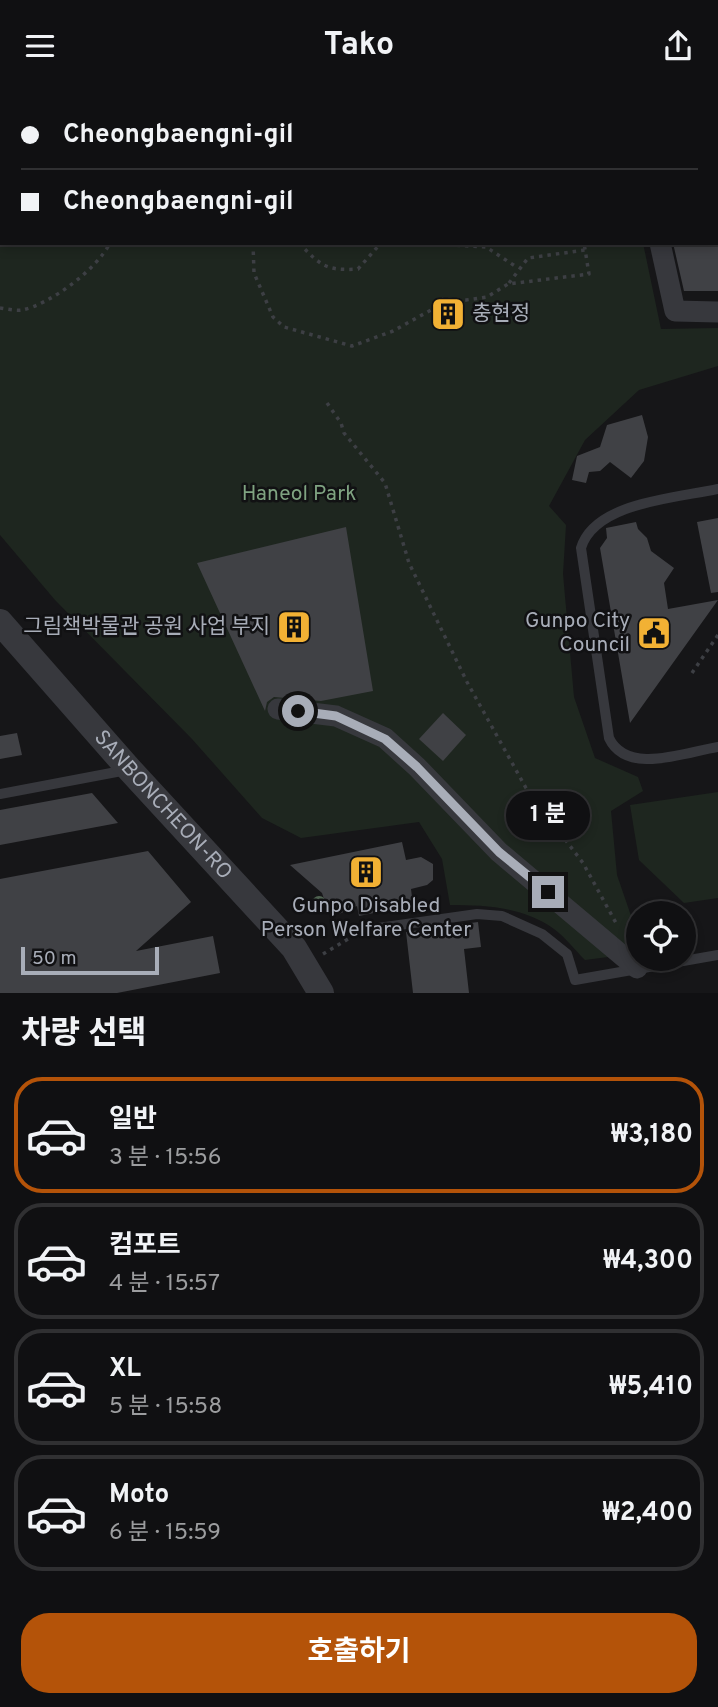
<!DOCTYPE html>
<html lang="ko">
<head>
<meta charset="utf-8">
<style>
  :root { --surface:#101012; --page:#19191b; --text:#f1f3f6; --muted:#9c9d9f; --line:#303032; --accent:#b45309 }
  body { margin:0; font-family:Overpass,"Noto Sans KR",sans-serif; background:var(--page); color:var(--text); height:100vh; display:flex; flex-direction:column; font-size:26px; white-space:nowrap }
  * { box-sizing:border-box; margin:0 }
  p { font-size:23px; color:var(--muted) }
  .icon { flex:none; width:38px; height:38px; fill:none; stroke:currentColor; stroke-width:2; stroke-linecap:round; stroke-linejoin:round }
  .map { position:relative; height:902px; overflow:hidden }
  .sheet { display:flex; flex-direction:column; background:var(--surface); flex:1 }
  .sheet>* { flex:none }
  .top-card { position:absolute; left:0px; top:0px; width:719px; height:154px; box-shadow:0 4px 10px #0003,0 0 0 2px var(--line); display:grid; align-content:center; height:154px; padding:0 21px; background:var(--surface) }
  .fabs { position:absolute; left:626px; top:810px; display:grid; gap:14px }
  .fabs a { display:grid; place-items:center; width:70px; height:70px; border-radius:50%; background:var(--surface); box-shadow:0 4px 10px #0003,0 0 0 2px var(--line); font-size:35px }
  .scale { position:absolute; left:21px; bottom:18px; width:138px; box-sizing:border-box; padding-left:7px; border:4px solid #a8adb8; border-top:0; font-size:19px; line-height:24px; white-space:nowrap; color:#a8adb8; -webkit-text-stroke:5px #111113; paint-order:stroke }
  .end { position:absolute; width:32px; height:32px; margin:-16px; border:9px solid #a8adb8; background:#111; box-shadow:0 0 0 4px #111 }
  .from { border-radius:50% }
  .bubble { position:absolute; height:49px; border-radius:24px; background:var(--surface); box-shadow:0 4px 10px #0003,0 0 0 2px var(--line); font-size:23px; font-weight:700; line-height:49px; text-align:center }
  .top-card b { display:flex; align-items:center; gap:24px; height:66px; font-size:26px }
  .top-card b+b { border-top:2px solid var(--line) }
  .top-card i { width:18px; height:18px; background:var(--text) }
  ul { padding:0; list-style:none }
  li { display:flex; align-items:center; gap:21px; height:116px; margin:0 14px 10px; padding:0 7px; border:4px solid var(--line); border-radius:28px }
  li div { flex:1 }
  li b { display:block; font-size:26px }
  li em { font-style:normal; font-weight:700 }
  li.on { border-color:var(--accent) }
  li>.icon { width:63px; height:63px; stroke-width:1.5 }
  h2 { padding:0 21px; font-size:32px; line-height:84px }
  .primary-button { display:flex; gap:14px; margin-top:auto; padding:14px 21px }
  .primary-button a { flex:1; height:80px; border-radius:28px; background:var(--accent); color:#fff; font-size:28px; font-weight:700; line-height:80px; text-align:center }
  header { display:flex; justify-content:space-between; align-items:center; height:91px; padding:0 21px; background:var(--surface); font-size:32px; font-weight:700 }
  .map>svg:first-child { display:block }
  .green { fill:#1e261f }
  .building { fill:#404145 }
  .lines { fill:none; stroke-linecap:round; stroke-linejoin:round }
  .path { stroke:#3d3f44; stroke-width:3.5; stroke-dasharray:3.5 5; stroke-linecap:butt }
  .service { stroke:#37383d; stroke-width:10 }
  .minor { stroke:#37383d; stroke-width:21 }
  .tertiary { stroke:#37383d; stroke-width:26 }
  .tree { fill:#506452 }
  .route { stroke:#a8adb8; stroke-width:9 }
  .labels { text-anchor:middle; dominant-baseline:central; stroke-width:5; stroke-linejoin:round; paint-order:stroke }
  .poi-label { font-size:21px; fill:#a8adb8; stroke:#111113; text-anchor:end }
  .park-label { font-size:21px; fill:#7fa381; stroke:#111113 }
  .street-label { font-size:21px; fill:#a8adb8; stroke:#111113 }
</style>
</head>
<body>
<header><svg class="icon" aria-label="menu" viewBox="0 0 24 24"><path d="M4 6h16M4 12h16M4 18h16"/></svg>Tako<svg class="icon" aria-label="share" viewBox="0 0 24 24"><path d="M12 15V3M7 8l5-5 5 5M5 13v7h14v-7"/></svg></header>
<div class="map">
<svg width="718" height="902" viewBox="0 0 718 902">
  <rect width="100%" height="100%" fill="#161618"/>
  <g class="green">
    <path d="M0 0H609L2 2V152H643L661 238 718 237V275L639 299 585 349 549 415 566 434 563 483 574 606 595 667 638 686 643 700 611 720 617 784 639 848V862L585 869C575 859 565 846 554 838 523 816 486 814 450 814L442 768 419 731 301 747 262 727 192 648 55 509 0 444Z"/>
    <polygon points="718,701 718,807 684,812 639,769 630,714"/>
  </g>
  <g class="building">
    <polygon points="673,152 718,152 718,200 684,200"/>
    <circle cx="448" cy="224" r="15"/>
    <polygon points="642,324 648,346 644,370 631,387 610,371 600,380 589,381 586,392 572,389 577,365 600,356 607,334"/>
    <polygon points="718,427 718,501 711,502 697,431"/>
    <polygon points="636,431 638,438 647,447 651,460 674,477 664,492 668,518 718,509 630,632 600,457 607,447 606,437"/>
    <polygon points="346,436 373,600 321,610 274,606 267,611 265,620 197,472"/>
    <polygon points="443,622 466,644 443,670 419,648"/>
    <polygon points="17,642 22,664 0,668 0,645"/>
    <polygon points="92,702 118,732 0,754 0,719"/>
    <polygon points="402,751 406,769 421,766 433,773 433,789 427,794 411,798 413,814 359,825 357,815 339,823 328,820 322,802 290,774"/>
    <polygon points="148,760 191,811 136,860 213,845 220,882 117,902 0,902 0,788"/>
    <polygon points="478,831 481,856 464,858 469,902 413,902 406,841"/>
  </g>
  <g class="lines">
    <g class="path">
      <polyline points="232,0 233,2"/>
      <polyline points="572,0 572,2"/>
      <polyline points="296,2 297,0"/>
      <polyline points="387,2 388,0"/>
      <polyline points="253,152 254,182 273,226 284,236 352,255 393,240 431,219 443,208 466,209 487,206 508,193 589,183 584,152"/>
      <path d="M299 152C321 175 326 180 358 178L381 152"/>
      <polyline points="414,152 486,156 518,177"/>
      <polyline points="509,192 528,167 585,159"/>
      <path d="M0 217C7 218 16 220 22 219 51 213 97 178 110 152"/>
      <polyline points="327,312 341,332 344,342 385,392 409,472 467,591 526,697 583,772 616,832"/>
      <polyline points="692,582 718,544"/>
      <polyline points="323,863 353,845"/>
    </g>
    <g class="service">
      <path d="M718 398C677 407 595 411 581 457L609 647C627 685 686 661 718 656"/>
      <polyline points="0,703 127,679"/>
      <polyline points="364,839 477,823 502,825 542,843 567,863 575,889 718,864"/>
    </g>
    <g class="minor">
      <polyline points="624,0 624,2"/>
      <polyline points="660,152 675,220 718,221"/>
      <polyline points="278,618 336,625 385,647 417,676 499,761 637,877"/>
    </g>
    <path class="tertiary" id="s1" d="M0 531 130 679 294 857 321 902"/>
  </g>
  <circle class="tree" cx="319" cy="812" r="7"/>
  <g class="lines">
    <polyline class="route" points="298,620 336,625 385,648 417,676 499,761 548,801"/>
  </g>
  <defs>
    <g id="building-square" transform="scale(1.75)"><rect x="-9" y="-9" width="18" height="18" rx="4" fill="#f2b134" stroke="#111113"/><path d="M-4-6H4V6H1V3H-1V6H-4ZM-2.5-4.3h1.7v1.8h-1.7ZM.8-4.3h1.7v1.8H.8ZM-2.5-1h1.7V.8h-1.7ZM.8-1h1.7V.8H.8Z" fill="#111"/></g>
    <g id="civic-square" transform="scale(1.75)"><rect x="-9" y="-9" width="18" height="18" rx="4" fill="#f2b134" stroke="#111113"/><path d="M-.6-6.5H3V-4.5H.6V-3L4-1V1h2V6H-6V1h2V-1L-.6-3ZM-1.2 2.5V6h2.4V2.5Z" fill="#111"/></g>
  </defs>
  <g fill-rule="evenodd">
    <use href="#building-square" x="448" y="223"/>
    <use href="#building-square" x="294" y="536"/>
    <use href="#civic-square" x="654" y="542"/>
    <use href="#building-square" x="366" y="781"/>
  </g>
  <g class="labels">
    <g class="poi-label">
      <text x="472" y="223" text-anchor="start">충현정</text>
      <text x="630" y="530">Gunpo City<tspan x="630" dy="24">Council</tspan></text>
      <text x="270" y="536">그림책박물관 공원 사업 부지</text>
      <text x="366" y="815" text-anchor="middle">Gunpo Disabled<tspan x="366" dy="24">Person Welfare Center</tspan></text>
    </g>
    <g class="park-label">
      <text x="299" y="403">Haneol Park</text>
    </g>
    <g class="street-label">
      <text stroke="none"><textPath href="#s1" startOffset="245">SANBONCHEON-RO</textPath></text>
    </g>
  </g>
</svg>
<div class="fabs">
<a><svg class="icon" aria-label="locate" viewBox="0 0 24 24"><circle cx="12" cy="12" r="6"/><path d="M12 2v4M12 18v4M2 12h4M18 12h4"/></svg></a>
</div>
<div class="scale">50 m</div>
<i class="end from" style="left:298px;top:620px"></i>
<i class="end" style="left:548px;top:801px"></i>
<div class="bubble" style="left:506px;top:700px;width:84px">1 분</div>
<div class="top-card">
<b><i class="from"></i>Cheongbaengni-gil</b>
<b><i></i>Cheongbaengni-gil</b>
</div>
</div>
<section class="sheet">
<h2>차량 선택</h2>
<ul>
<li class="on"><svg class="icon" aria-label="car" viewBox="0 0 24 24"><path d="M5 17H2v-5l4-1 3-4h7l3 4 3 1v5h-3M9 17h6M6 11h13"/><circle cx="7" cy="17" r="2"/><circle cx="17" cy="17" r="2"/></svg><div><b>일반</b><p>3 분 · 15:56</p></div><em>₩3,180</em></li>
<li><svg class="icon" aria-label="car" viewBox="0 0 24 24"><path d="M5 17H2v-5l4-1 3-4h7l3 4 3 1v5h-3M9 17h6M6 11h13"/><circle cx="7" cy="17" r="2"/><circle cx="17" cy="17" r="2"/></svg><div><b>컴포트</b><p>4 분 · 15:57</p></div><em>₩4,300</em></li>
<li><svg class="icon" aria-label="car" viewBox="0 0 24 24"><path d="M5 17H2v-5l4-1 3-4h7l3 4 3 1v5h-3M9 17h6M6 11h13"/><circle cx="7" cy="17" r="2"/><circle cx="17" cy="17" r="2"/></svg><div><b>XL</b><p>5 분 · 15:58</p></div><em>₩5,410</em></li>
<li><svg class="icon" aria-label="car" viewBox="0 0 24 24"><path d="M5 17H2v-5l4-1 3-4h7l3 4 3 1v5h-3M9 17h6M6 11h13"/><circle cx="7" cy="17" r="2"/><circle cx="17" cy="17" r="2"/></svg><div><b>Moto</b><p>6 분 · 15:59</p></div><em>₩2,400</em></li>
</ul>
<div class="primary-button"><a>호출하기</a></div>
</section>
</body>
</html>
